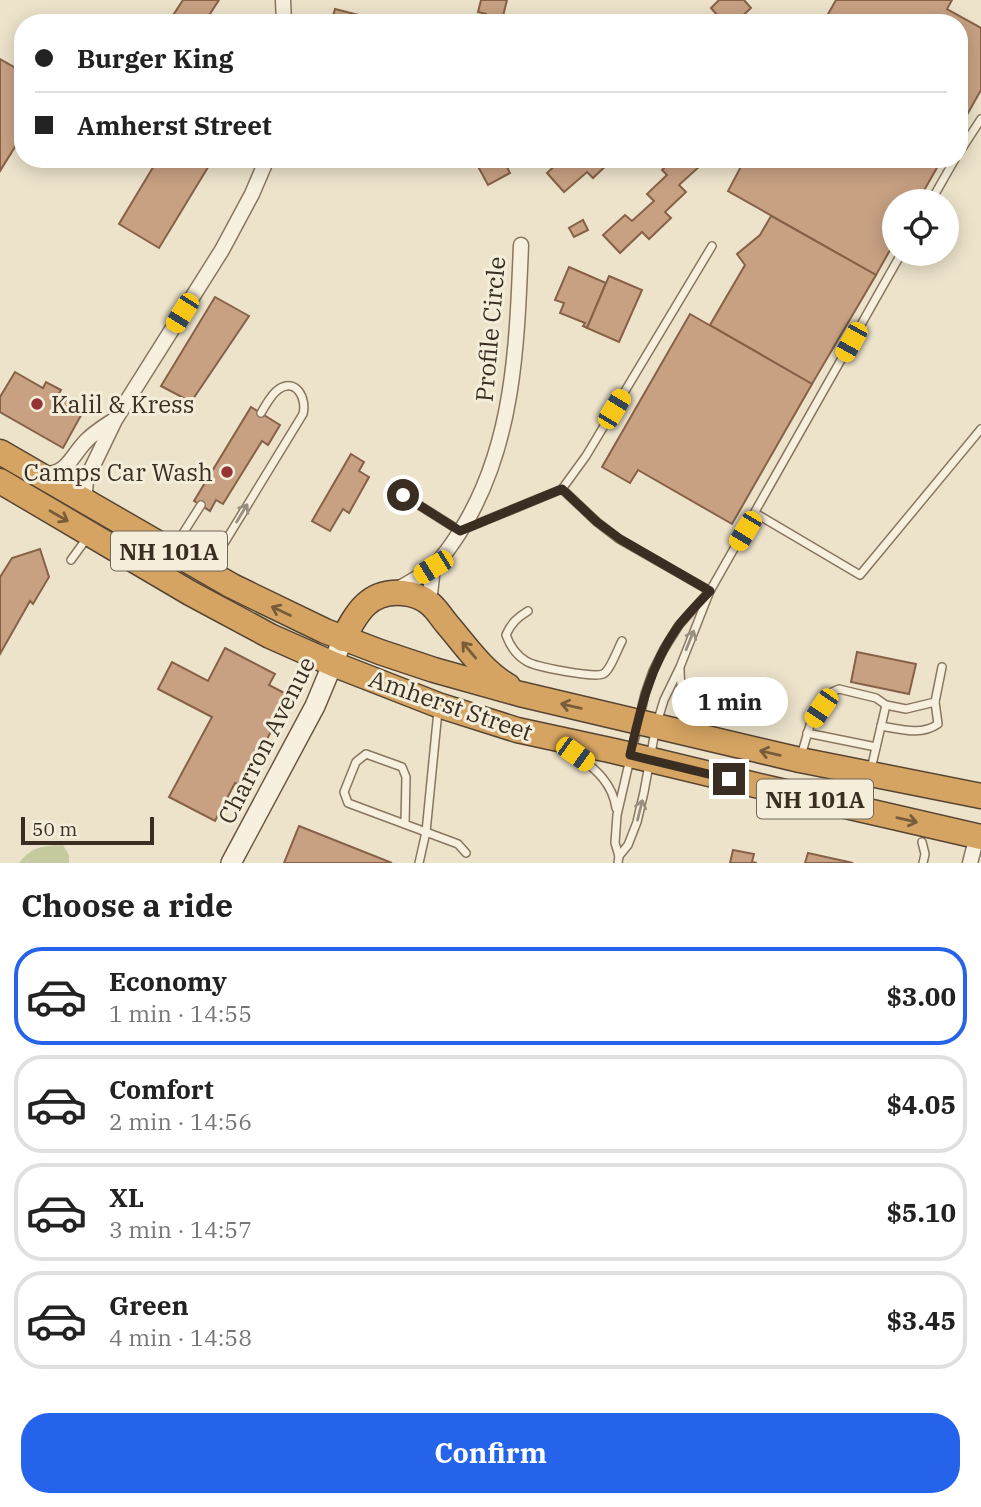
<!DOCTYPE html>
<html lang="en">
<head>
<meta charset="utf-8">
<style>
  :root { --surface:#fff; --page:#f2f2f2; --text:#222; --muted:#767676; --line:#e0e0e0; --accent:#2563eb }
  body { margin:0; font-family:"IBM Plex Serif",serif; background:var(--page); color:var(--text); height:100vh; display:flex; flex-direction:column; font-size:26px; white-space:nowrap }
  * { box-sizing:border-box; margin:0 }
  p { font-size:23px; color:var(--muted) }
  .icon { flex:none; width:38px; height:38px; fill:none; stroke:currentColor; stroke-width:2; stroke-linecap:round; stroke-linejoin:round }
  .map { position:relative; height:863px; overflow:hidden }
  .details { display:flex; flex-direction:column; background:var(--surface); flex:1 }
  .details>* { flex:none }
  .guide { position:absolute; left:14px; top:14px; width:954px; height:154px; border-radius:28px; box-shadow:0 4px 18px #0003; display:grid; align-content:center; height:154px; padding:0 21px; background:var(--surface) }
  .fabs { position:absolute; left:882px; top:189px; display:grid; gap:14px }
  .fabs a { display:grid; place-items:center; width:77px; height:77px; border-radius:50%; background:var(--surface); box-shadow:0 4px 18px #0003; font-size:35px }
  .scale { position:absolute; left:21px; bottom:18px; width:133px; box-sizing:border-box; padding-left:7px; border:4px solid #3a2e22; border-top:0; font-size:19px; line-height:24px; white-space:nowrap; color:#3a2e22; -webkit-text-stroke:5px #f4edda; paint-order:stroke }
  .end { position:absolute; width:32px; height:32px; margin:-16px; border:9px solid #3a2e22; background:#fff; box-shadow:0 0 0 4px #fff }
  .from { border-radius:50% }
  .bubble { position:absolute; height:49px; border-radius:24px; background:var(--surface); box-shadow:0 4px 18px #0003; font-size:23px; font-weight:800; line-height:49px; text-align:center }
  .car { position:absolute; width:21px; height:42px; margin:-21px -10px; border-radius:9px; box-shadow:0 0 5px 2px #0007; background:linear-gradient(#f5c518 24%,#345 0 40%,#f5c518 0 76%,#345 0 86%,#f5c518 0) }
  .guide b { display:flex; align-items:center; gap:24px; height:66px; font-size:26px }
  .guide b+b { border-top:2px solid var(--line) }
  .guide i { width:18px; height:18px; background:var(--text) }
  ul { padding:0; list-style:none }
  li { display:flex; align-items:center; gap:21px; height:98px; margin:0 14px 10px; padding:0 7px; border:4px solid var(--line); border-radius:28px }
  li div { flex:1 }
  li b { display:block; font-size:26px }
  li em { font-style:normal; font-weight:800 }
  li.active { border-color:var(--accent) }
  li>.icon { width:63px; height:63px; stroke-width:1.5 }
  h2 { padding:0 21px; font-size:32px; line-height:84px }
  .action { display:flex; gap:14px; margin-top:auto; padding:14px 21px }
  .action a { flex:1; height:80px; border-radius:28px; background:var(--accent); color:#fff; font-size:28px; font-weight:800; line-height:80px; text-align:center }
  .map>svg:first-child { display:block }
  .green { fill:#c5cb9f }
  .building { fill:#c8a183; stroke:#876147; stroke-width:2 }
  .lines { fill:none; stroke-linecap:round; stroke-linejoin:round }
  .lane-casing { stroke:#897660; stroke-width:10 }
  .street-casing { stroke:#897660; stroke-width:17 }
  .secondary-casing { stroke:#6b5742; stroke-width:22 }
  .highway-casing { stroke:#574533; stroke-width:27 }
  .lane { stroke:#f8f0de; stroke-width:7 }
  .street { stroke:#f8f0de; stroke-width:14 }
  .secondary { stroke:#f8f0de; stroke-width:19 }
  .highway { stroke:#d5a462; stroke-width:24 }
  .oneway { stroke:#998f80 }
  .oneway2 { stroke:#785d3c }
  .route { stroke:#3a2e22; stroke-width:9 }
  .poi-dot { fill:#943433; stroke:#f4edda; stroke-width:2.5 }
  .labels { text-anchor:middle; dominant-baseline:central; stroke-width:6; stroke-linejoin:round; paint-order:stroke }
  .shield { fill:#f4edda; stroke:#726759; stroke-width:2 }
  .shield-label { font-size:23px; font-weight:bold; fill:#3a2e22 }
  .street-label { font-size:24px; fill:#3a2e22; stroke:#f4edda }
  .poi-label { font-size:24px; fill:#3a2e22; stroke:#f4edda; text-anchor:start }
</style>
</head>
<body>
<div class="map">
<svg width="981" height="863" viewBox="0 0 981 863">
  <rect width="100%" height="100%" fill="#ede3cb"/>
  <path class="green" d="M63 845 69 855V863H19C32 846 43 846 63 845Z"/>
  <g class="building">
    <polygon points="183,0 219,0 204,23 168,23"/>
    <polygon points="481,0 507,0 503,16 511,18 510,23 483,23 486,14 478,12"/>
    <polygon points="719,0 744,0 751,8 735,23 711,23 718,16 711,8"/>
    <polygon points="836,0 952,0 947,9 981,28 981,90 959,129 959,23 823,23"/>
    <polygon points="335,9 382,21 381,23 331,23"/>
    <polygon points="0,59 23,72 23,134 0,171"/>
    <polygon points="158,159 213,159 159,248 119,224"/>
    <polygon points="474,159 503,159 510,173 488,185"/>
    <polygon points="562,159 613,159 593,178 587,172 564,192 547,173"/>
    <polygon points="673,159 695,159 701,165 679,185 686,192 665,212 671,218 649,239 642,232 620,253 603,235 625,215 632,221 654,201 647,194 667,175 662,170"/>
    <polygon points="745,159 942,159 918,201 894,201 894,243 876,275 728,191"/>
    <polygon points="771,216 876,275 812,384 710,325 745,265 737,254 760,235"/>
    <polygon points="583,220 588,230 574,237 569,228"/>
    <polygon points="569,267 606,283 587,328 583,326 585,323 560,313 564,303 555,300"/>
    <polygon points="609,276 642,290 619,342 587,328"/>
    <polygon points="215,297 249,316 191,402 161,386"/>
    <polygon points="690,314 812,384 732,524 638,470 630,483 602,467"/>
    <polygon points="15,372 43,388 46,382 61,390 58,395 84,410 63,448 0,412 0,397"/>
    <polygon points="251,407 280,425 268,445 262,441 223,504 216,500 210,511 194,501"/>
    <polygon points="351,454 364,462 359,471 369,477 349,513 343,509 330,531 312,521"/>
    <polygon points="40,549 49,577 33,604 30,601 0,654 0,577 12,558"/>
    <polygon points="225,648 275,674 269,685 290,696 242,786 235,783 215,821 169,797 212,717 158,689 172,662 208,681"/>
    <polygon points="857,652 916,664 909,694 851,682"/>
    <polygon points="299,826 392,863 284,863"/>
    <polygon points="733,850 754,854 752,862 757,863 730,863"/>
    <polygon points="808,853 853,863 805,863"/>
  </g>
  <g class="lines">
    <g class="lane-casing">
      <g id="lane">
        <polyline points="959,153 981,119"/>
        <polyline points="931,201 955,159"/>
        <polyline points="562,489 586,456 712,246"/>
        <polyline points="403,495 460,531 562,489 597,522 619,539 710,591"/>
        <polyline points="755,513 860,575 981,429"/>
        <polyline points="173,549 201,505"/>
        <polyline points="71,560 87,538"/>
        <path d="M209 568 303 414C307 398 296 378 279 389 271 394 266 405 261 413"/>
        <path d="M528 611C518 617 511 623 506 635 510 646 516 655 526 661 535 667 594 678 603 674 610 671 618 648 622 641"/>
        <path d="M680 670C680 694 687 712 703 729"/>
        <path d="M881 726C900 729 921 736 938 724L935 702"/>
        <polyline points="807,733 876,747"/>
        <path d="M571 750C592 767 612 780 616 808"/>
        <polyline points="801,756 810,725 832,692 839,689 876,698 886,705 906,709 935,702 942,667"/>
        <polyline points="871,769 886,705"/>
        <polyline points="405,824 406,777 402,767 366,754 356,762 344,792 348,803 458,844 466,853"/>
        <polyline points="922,842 925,854 923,863"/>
        <polyline points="619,856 615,843 617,815 645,694 653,671 664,649 679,625 707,594"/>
        <polyline points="419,863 426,832 438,711"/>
        <polyline points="618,863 619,856 628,845 637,822 644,792 656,726 664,700 680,667 710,591 901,254"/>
      </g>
    </g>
    <g class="street-casing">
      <g id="street">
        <polyline points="283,0 284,23"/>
        <path d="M41 475C69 474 70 457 87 440 95 432 105 426 114 420"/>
        <polyline points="89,505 85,492 86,480 115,420 222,250 252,194 267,159"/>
        <path d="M393 592C406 584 423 576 434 566 447 553 457 537 466 522 515 438 517 340 521 245"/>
        <polyline points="429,603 433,567"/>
        <polyline points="970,863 977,836"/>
      </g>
    </g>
    <g class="secondary-casing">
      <polyline id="secondary" points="231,863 315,706 343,639"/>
    </g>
    <g class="highway-casing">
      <g id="highway">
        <polyline points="0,452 232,586 325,631 380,652 434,670 520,694 800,760 981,796"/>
        <polyline points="0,481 190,593 270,636 333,664 438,705 517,730 614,751 772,789 981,837"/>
        <path d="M343 639C357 612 369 590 403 593 413 594 422 597 429 603 436 608 441 617 447 624 465 645 483 672 508 686"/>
      </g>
    </g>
    <use href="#lane" class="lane"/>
    <use href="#street" class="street"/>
    <use href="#secondary" class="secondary"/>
    <use href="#highway" class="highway"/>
  </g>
  <defs><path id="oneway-shaft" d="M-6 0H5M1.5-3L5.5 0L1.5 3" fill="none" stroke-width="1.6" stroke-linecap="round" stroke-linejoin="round" transform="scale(1.75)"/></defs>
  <g class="oneway">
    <use href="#oneway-shaft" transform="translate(242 513) rotate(-59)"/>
    <use href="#oneway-shaft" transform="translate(690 640) rotate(-68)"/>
    <use href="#oneway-shaft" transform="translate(640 810) rotate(-76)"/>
  </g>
  <g class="oneway2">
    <use href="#oneway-shaft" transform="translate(59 516) rotate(30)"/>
    <use href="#oneway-shaft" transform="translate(281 611) rotate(-155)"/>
    <use href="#oneway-shaft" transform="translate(469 650) rotate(-130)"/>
    <use href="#oneway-shaft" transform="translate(571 706) rotate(-167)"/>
    <use href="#oneway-shaft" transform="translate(770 753) rotate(-167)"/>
    <use href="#oneway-shaft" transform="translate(907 820) rotate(13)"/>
  </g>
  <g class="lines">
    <path class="route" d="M403 495 460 531 562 489 597 522 620 539 710 591C699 603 686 615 677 628 650 666 640 710 630 755L729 779"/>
  </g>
  <g class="poi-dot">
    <circle cx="37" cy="404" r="7"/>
    <circle cx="227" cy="472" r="7"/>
  </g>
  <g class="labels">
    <g class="shield">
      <rect x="111" y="531.5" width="116" height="39" rx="5"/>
      <rect x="757" y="779.5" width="116" height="39" rx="5"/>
    </g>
    <g class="shield-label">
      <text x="169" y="551">NH 101A</text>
      <text x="815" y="799">NH 101A</text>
    </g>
    <g class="street-label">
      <text transform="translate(490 329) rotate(-85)">Profile Circle</text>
      <text transform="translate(451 705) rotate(19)">Amherst Street</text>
      <text transform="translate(266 740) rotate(-63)">Charron Avenue</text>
    </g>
    <g class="poi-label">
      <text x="51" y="404">Kalil &amp; Kress</text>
      <text x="213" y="472" text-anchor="end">Camps Car Wash</text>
    </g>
  </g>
</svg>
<div class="fabs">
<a><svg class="icon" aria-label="locate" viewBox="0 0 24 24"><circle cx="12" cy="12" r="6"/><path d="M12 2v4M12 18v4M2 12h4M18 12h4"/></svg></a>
</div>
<div class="scale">50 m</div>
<i class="end from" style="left:403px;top:495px"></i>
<i class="end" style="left:729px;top:779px"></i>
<div class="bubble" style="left:672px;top:677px;width:116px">1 min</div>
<i class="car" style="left:182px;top:313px;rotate:212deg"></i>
<i class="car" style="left:851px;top:342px;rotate:209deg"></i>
<i class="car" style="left:614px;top:409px;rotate:31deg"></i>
<i class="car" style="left:745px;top:531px;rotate:211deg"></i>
<i class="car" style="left:433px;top:567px;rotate:238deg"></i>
<i class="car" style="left:821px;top:708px;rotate:214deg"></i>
<i class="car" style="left:575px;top:754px;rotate:126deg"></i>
<div class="guide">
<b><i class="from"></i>Burger King</b>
<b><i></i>Amherst Street</b>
</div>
</div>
<section class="details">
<h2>Choose a ride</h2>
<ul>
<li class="active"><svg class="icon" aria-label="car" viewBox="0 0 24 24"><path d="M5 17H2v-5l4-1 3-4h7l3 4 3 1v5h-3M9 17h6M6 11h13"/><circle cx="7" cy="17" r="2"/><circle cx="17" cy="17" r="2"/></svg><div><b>Economy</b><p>1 min · 14:55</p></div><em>$3.00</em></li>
<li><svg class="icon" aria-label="car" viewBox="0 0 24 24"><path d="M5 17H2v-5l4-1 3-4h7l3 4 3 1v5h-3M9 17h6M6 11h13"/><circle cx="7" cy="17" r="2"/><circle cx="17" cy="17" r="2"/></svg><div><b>Comfort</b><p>2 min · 14:56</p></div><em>$4.05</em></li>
<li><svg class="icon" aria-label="car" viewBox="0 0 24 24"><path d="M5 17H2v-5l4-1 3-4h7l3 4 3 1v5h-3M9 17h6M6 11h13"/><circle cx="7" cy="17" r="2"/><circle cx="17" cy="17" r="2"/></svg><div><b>XL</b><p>3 min · 14:57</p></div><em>$5.10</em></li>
<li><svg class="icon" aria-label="car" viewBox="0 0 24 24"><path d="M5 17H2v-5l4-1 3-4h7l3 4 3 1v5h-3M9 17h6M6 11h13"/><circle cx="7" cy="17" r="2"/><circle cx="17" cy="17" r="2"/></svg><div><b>Green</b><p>4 min · 14:58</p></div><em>$3.45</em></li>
</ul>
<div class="action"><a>Confirm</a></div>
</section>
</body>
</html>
